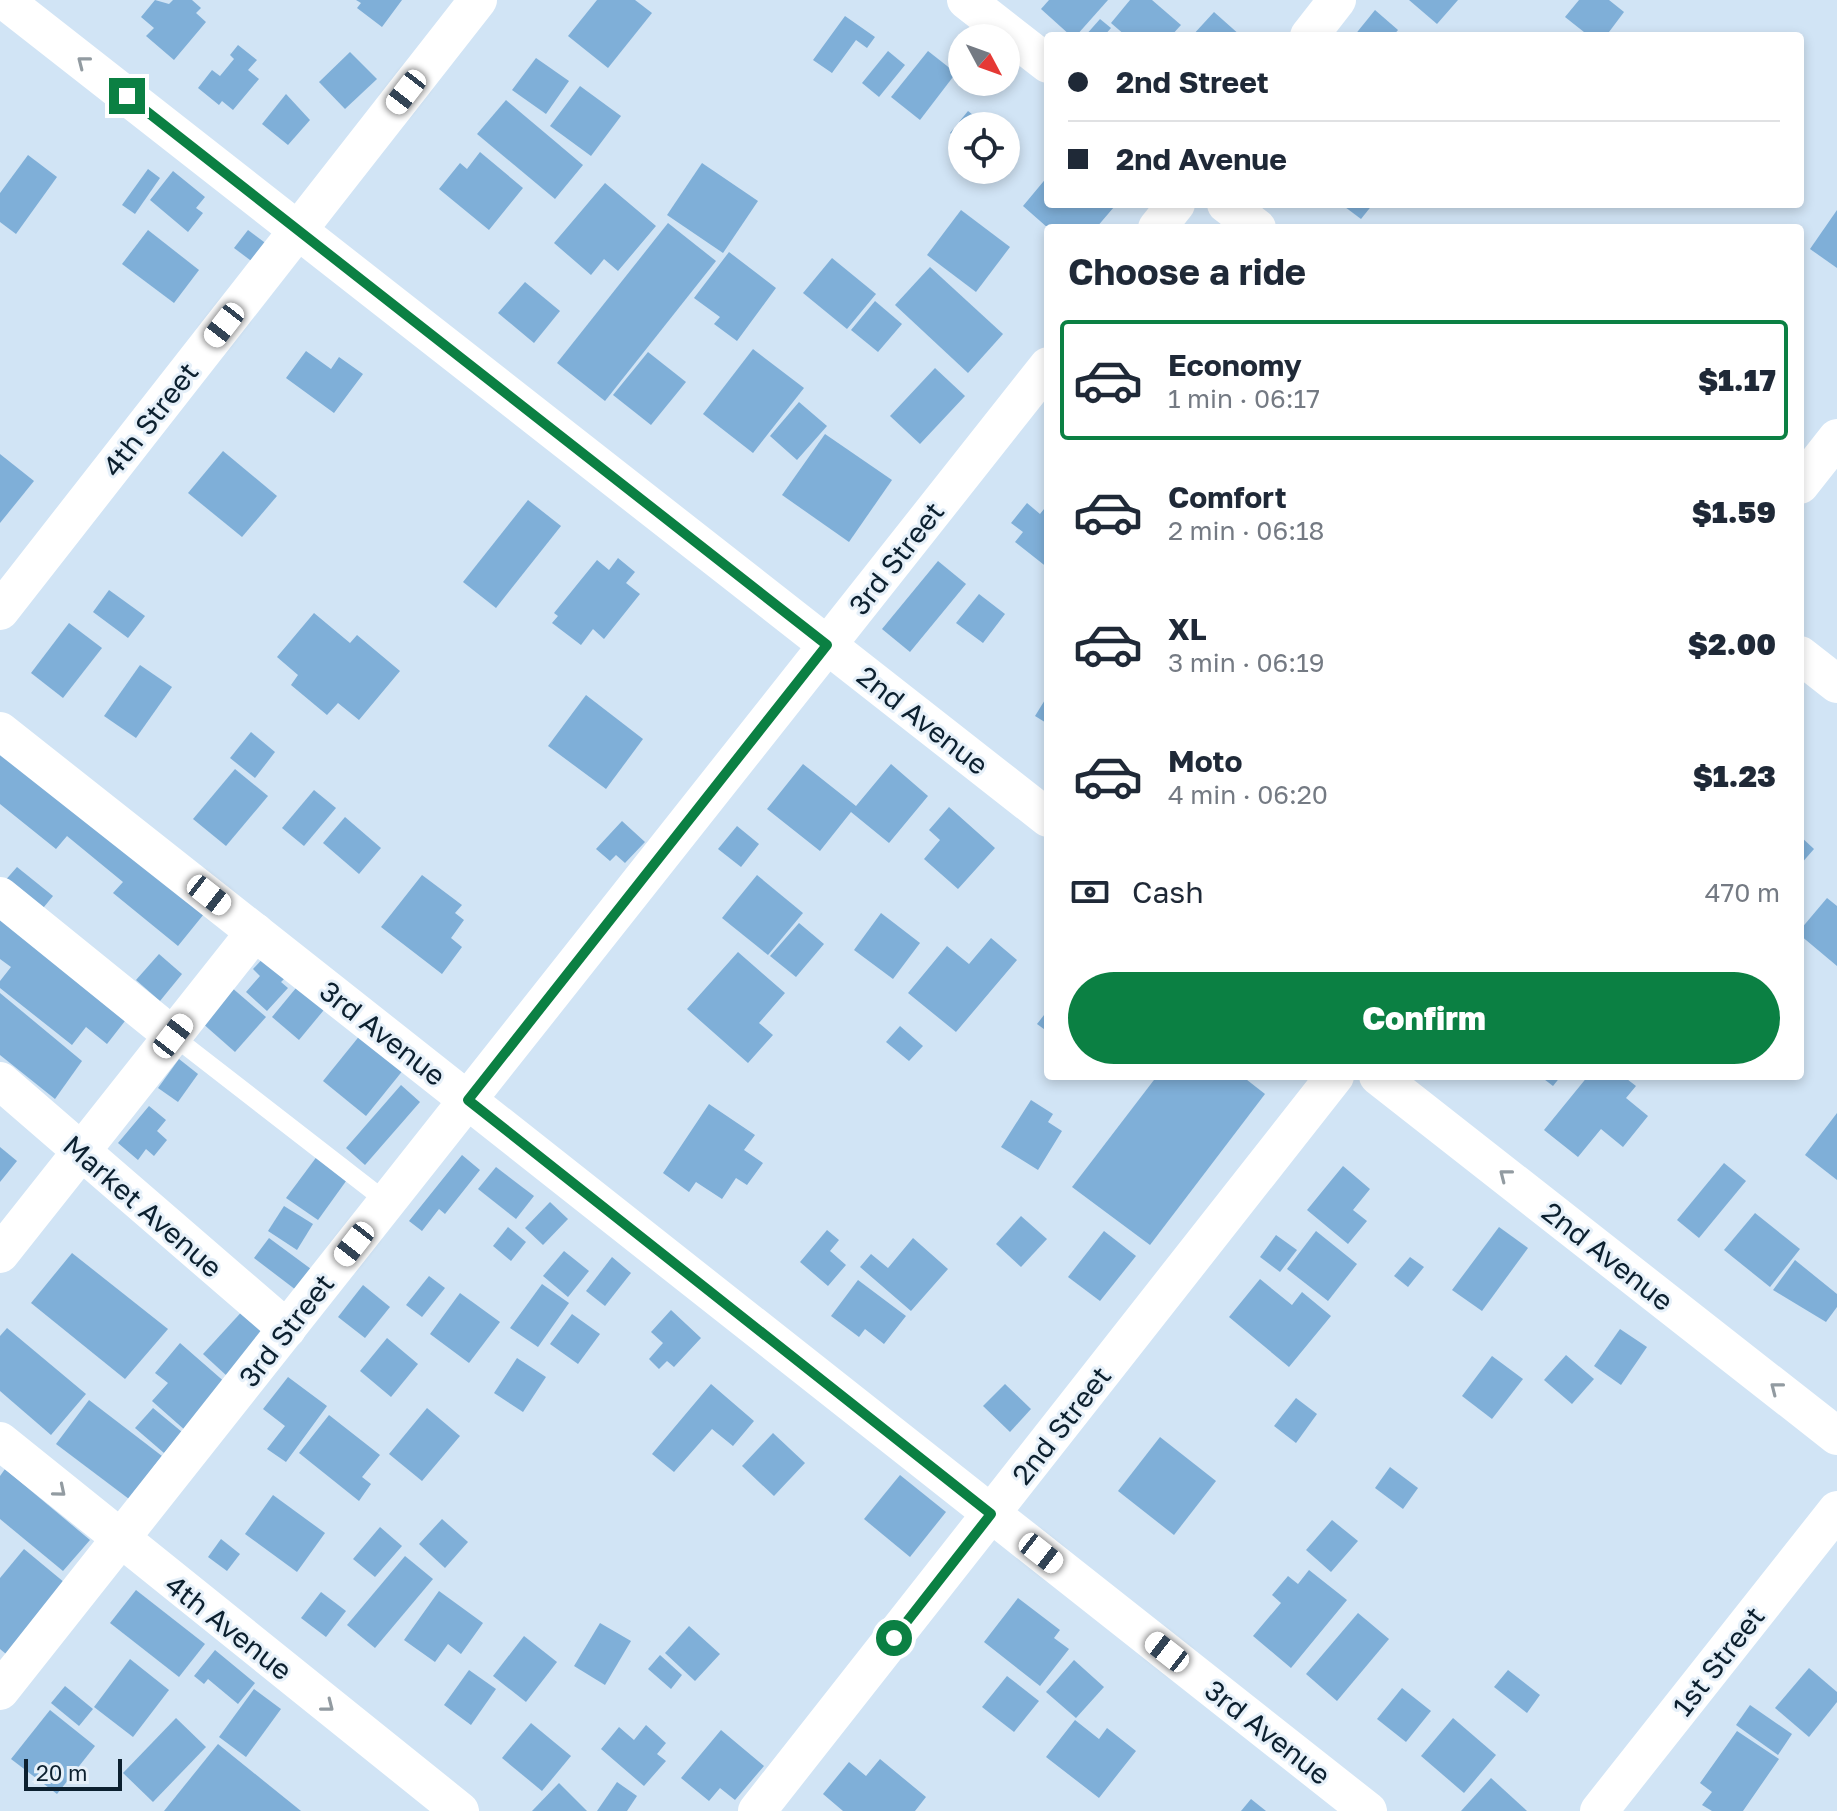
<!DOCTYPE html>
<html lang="en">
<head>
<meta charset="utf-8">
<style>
  :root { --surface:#fff; --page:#f6f6f7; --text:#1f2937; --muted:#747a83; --line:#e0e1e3; --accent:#0b8043 }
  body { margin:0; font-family:"Golos Text",sans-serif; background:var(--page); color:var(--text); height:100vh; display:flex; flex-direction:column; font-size:30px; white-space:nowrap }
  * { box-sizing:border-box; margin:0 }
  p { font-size:26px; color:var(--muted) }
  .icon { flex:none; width:44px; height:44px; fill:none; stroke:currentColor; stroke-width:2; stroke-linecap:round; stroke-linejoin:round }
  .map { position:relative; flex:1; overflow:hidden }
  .details { position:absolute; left:1044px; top:224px; width:760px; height:856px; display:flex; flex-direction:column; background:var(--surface); border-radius:8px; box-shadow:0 4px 12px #0003 }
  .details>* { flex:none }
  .hud { position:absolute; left:1044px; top:32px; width:760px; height:176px; border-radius:8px; box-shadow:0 4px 12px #0003; display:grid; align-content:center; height:176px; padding:0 24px; background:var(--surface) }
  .needle { width:52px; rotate:131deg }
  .buttons { position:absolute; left:948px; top:24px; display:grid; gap:16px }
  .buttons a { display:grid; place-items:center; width:72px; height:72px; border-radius:50%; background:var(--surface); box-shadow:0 4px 12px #0003; font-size:40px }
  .scale { position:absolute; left:24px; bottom:20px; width:98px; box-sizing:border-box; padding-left:8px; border:4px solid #0c202f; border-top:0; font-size:22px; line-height:28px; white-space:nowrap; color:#0c202f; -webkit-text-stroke:6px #e6f0f9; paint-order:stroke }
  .end { position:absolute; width:36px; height:36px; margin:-18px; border:10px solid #0b8043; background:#fff; box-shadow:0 0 0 4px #fff }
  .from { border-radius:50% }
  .car { position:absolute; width:24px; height:48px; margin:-24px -12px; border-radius:10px; box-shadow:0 0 6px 2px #0007; background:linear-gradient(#fff 24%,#345 0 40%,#fff 0 76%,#345 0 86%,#fff 0) }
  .hud b { display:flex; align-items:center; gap:28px; height:76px; font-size:30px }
  .hud b+b { border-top:2px solid var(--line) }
  .hud i { width:20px; height:20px; background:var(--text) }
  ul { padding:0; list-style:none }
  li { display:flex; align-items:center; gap:24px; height:120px; margin:0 16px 12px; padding:0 8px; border:4px solid transparent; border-radius:8px }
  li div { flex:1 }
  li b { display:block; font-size:30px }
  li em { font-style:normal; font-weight:800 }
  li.current { border-color:var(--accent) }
  li>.icon { width:72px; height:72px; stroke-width:1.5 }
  h2 { padding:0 24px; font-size:36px; line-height:96px }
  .pay { display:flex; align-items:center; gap:20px; height:88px; padding:0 24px; font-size:30px }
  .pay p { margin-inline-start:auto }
  .action { display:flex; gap:16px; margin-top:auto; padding:16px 24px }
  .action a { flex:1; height:92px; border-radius:48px; background:var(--accent); color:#fff; font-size:32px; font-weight:800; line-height:92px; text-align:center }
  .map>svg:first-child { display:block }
  .building { fill:#7fafd8 }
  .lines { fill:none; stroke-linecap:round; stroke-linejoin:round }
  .lane { stroke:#fff; stroke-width:18 }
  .street { stroke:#fff; stroke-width:38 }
  .oneway { stroke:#929ba1 }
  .route { stroke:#0b8043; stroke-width:10 }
  .labels { text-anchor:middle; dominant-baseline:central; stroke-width:6; stroke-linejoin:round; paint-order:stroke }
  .street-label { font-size:28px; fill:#0c202f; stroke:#e6f0f9 }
</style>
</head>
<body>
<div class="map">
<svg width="1837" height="1811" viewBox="0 0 1837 1811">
  <rect width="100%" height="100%" fill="#d1e4f5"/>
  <g class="building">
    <polygon points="155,0 169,4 173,0 192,0 201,8 196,13 206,22 174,60 146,36 154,28 141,17"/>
    <polygon points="356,0 402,0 382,27 357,8 361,3"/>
    <polygon points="597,0 635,0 652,13 608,68 568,36"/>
    <polygon points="1049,0 1108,0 1076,36 1071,36 1041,9"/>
    <polygon points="1130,0 1152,0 1181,25 1171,36 1126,36 1111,23"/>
    <polygon points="1409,0 1458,0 1437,24"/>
    <polygon points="1579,0 1609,0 1624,12 1606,36 1589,36 1565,17"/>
    <polygon points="1375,10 1398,30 1393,36 1354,36"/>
    <polygon points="1214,12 1241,36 1192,36"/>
    <polygon points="845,16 875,37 867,48 856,40 832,73 813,60"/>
    <polygon points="1100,19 1111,28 1104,36 1085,36"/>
    <polygon points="238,45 257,60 248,70 259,79 233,110 222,101 219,105 198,88 212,70 220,76 234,59 230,55"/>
    <polygon points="888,51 905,65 879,97 862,83"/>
    <polygon points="928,51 956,73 920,120 891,97"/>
    <polygon points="350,52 377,79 345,109 319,82"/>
    <polygon points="536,58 569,81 546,114 512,90"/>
    <polygon points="580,86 621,116 591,156 550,126"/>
    <polygon points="286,94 310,120 288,145 262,124"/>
    <polygon points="506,100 583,165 555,199 477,134"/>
    <polygon points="968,111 987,126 962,126 962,142 950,133"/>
    <polygon points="480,152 523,188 489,230 439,189 460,163 467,169"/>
    <polygon points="28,155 57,177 16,234 0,222 0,193"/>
    <polygon points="702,163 758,201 723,253 667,215"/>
    <polygon points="148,169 160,178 135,214 122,205"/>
    <polygon points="173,171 205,197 196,208 203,213 188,232 150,200"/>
    <polygon points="1048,176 1048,204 1110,204 1114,207 1096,228 1048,228 1023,206"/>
    <polygon points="605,183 656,226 618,271 604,259 591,275 554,243"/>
    <polygon points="1341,204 1373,204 1361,219"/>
    <polygon points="961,210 1010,247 976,292 927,255"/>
    <polygon points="1837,210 1837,268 1810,249"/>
    <polygon points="668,223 716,261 605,401 557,363"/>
    <polygon points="148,230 199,270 174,303 122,264"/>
    <polygon points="248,230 268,245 254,263 234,248"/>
    <polygon points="729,252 776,288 737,341 714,324 720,317 694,298"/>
    <polygon points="832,258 876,294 847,329 803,293"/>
    <polygon points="930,267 1003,334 968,373 895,305"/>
    <polygon points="525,282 560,311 534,343 498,313"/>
    <polygon points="875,301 902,324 878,352 851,330"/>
    <polygon points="753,349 804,388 753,453 703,414"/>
    <polygon points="306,351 331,369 339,357 363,374 334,413 286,378"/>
    <polygon points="648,352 686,382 651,425 613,395"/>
    <polygon points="935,368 965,396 920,444 890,416"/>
    <polygon points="799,402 827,426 797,460 770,436"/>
    <polygon points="825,434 892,480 849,542 782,495"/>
    <polygon points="223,451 277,496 242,537 188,493"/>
    <polygon points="0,454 34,481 0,523"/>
    <polygon points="528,500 561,526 496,608 463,582"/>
    <polygon points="1027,503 1040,514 1048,504 1048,568 1015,542 1023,532 1011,523"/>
    <polygon points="618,558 635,572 626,583 640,594 604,639 593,629 581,645 552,623 558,616 554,613 597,560 609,570"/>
    <polygon points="938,561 966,584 910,652 882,629"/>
    <polygon points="109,590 145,616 128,638 93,612"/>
    <polygon points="979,594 1005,614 983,643 956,623"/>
    <polygon points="314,613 350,643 357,635 400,671 359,720 338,703 327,715 291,685 298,675 277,657"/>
    <polygon points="69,623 102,648 63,698 31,673"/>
    <polygon points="140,665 172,687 136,738 104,716"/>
    <polygon points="586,695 643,739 606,789 548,746"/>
    <polygon points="1048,695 1048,724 1035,716"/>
    <polygon points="251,732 275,752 255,778 230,758"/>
    <polygon points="0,739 208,909 178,946 113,893 123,882 67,836 56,849 0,804"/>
    <polygon points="803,764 856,806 891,764 928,796 889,843 851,812 820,851 767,809"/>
    <polygon points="235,769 268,796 226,846 193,819"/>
    <polygon points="314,790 336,808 304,846 282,828"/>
    <polygon points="949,807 995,848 958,889 924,859 940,840 929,830"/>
    <polygon points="345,817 381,848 359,874 323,843"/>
    <polygon points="622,821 645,842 625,863 616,855 610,861 596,849"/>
    <polygon points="737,826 759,844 741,867 718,849"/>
    <polygon points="1800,836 1814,849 1800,865"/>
    <polygon points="17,867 53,896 39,913 3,883"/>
    <polygon points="422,875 462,905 455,913 464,920 451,938 462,947 442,974 381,927"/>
    <polygon points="757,875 803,913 768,955 722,918"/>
    <polygon points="1827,898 1837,906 1837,966 1800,935 1800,930"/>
    <polygon points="0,907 132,1012 107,1044 86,1027 72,1045 0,988 0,981 11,967 0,959"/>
    <polygon points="881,913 920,943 893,979 854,950"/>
    <polygon points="799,923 824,944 796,977 770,956"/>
    <polygon points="991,938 1017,960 956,1032 908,993 947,946 969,964"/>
    <polygon points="738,952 785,993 759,1023 773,1035 748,1063 687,1009"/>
    <polygon points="268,953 290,973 281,982 288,988 267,1011 246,992 260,976 253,969"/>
    <polygon points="159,954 182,974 160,1001 136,980"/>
    <polygon points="301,982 328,1005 299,1040 272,1017"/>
    <polygon points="231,987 266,1017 235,1052 201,1022"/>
    <polygon points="0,993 82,1061 55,1099 0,1055"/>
    <polygon points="1048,1010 1048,1032 1037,1024"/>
    <polygon points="900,1026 923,1046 909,1061 886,1042"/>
    <polygon points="361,1034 404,1069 366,1116 323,1081"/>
    <polygon points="179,1059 198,1074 178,1102 158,1088"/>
    <polygon points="1157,1076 1242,1076 1265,1094 1150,1245 1072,1187"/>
    <polygon points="1540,1076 1561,1076 1553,1086"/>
    <polygon points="1588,1076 1623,1076 1636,1086 1626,1098 1648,1116 1623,1147 1601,1129 1578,1157 1544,1130"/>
    <polygon points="401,1085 420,1102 365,1165 346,1148"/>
    <polygon points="1031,1100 1053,1114 1048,1122 1062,1131 1038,1170 1001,1147"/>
    <polygon points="709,1104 755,1135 744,1150 763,1163 747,1185 736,1178 722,1199 696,1182 689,1192 663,1173"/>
    <polygon points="149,1106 166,1120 157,1131 167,1140 154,1156 146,1149 138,1160 118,1143"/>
    <polygon points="1837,1113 1837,1180 1805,1155"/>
    <polygon points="0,1147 17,1161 0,1182"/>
    <polygon points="318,1155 349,1177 318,1220 286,1198"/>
    <polygon points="462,1155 480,1170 445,1214 439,1209 422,1231 409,1221"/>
    <polygon points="1724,1163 1746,1181 1699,1238 1677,1220"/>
    <polygon points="1343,1166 1370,1189 1353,1210 1367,1221 1348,1244 1307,1210"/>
    <polygon points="496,1167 534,1196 516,1219 478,1189"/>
    <polygon points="550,1202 568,1219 543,1245 525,1228"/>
    <polygon points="284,1206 313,1224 297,1250 268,1231"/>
    <polygon points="1755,1213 1800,1249 1770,1287 1724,1250"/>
    <polygon points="1021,1216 1047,1239 1021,1267 996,1244"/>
    <polygon points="508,1227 526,1242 511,1261 493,1246"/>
    <polygon points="1499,1227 1528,1248 1482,1311 1452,1290"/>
    <polygon points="827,1230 839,1240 830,1251 846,1265 828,1286 800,1262"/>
    <polygon points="1104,1231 1136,1256 1100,1301 1068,1277"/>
    <polygon points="1316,1231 1357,1264 1328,1301 1287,1269"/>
    <polygon points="1276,1235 1297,1250 1280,1272 1260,1257"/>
    <polygon points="269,1238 311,1269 296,1290 254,1258"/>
    <polygon points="913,1238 948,1269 911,1311 860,1267 871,1254 888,1268"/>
    <polygon points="564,1251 589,1271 568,1297 543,1276"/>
    <polygon points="72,1253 168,1329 125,1379 31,1303"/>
    <polygon points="612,1257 631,1273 605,1306 586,1291"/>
    <polygon points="1410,1257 1424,1267 1408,1287 1394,1276"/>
    <polygon points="1795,1260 1837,1294 1837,1307 1826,1322 1773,1290"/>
    <polygon points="429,1276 445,1288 422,1317 406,1305"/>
    <polygon points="1260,1279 1292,1305 1302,1292 1331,1316 1289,1367 1229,1317"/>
    <polygon points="858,1280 906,1316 884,1344 865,1329 859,1337 831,1316"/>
    <polygon points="542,1284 569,1303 538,1347 510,1328"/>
    <polygon points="363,1285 390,1307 365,1338 338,1317"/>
    <polygon points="460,1293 500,1322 469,1363 430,1334"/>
    <polygon points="246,1307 269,1328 227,1376 203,1354"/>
    <polygon points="671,1310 701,1338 674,1367 667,1361 659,1369 649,1359 663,1343 651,1332"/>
    <polygon points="572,1314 600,1334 578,1364 550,1344"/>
    <polygon points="7,1328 86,1394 51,1435 0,1391 0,1336"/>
    <polygon points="1620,1329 1647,1347 1621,1385 1594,1366"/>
    <polygon points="387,1338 418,1364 391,1397 360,1371"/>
    <polygon points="180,1343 227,1384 186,1431 152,1401 168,1383 155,1373"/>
    <polygon points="1566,1355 1594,1379 1572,1404 1544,1380"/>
    <polygon points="1492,1356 1523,1379 1492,1419 1462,1396"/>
    <polygon points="517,1358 546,1377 523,1412 494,1393"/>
    <polygon points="288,1377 327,1406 286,1462 267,1449 285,1426 263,1409"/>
    <polygon points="711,1384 754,1421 733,1446 712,1429 674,1472 652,1454"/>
    <polygon points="1005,1384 1031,1409 1010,1432 983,1406"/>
    <polygon points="1296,1398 1317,1414 1296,1443 1274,1426"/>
    <polygon points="89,1400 162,1456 129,1499 56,1444"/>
    <polygon points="153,1408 182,1432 164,1453 135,1428"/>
    <polygon points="427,1408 460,1436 422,1481 389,1454"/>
    <polygon points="329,1415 380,1455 362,1477 371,1484 359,1501 299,1453"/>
    <polygon points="773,1433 805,1463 774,1496 742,1466"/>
    <polygon points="1160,1437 1216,1481 1174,1535 1118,1491"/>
    <polygon points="1390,1467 1418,1488 1403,1509 1375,1488"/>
    <polygon points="5,1469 90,1540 63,1571 0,1519 0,1476"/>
    <polygon points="900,1475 946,1512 910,1557 864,1519"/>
    <polygon points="273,1495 325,1533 297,1572 245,1534"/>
    <polygon points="442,1519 468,1542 445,1568 419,1544"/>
    <polygon points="1332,1520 1358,1541 1331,1572 1306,1550"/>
    <polygon points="380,1527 402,1546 375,1577 353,1559"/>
    <polygon points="221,1539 240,1554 227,1571 208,1557"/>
    <polygon points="24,1549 65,1583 6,1654 0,1649 0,1578"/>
    <polygon points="405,1556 433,1579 375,1648 347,1625"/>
    <polygon points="1309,1570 1347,1600 1291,1668 1253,1636 1281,1603 1272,1595 1288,1576 1298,1584"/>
    <polygon points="136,1590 205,1644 179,1677 110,1623"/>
    <polygon points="439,1591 483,1623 461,1654 448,1644 435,1662 404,1640"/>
    <polygon points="321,1592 346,1611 326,1637 301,1618"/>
    <polygon points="1018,1598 1060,1630 1054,1638 1069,1649 1040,1686 984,1642"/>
    <polygon points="1358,1613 1389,1639 1337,1701 1306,1674"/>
    <polygon points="600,1623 631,1641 605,1685 574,1666"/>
    <polygon points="689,1626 720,1654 695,1681 665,1653"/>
    <polygon points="524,1636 557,1662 526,1702 493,1676"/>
    <polygon points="215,1650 255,1683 238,1704 208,1679 204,1684 194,1676"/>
    <polygon points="660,1655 682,1675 671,1689 648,1669"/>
    <polygon points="130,1659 169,1690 133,1737 94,1707"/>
    <polygon points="1074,1660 1104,1687 1076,1718 1046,1692"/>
    <polygon points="1809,1668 1837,1692 1837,1702 1809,1737 1775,1708"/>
    <polygon points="469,1670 496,1689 471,1725 444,1705"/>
    <polygon points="1508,1670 1540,1695 1527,1713 1494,1687"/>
    <polygon points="1007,1676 1039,1701 1014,1732 982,1707"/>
    <polygon points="65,1686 93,1709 79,1726 51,1703"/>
    <polygon points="1402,1688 1431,1711 1406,1742 1377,1719"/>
    <polygon points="254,1689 281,1709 246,1757 219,1737"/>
    <polygon points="1750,1705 1792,1734 1778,1755 1736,1725"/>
    <polygon points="50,1710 95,1746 57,1794 11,1759"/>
    <polygon points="176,1718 206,1747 153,1802 123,1773"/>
    <polygon points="1453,1718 1496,1755 1464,1793 1421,1756"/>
    <polygon points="1075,1720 1099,1739 1107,1728 1136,1751 1099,1798 1046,1757"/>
    <polygon points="531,1723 571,1756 542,1791 502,1758"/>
    <polygon points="646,1725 666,1743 657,1754 666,1761 644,1786 601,1749 619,1727 634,1740"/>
    <polygon points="721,1730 764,1766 735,1800 720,1788 709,1801 681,1778"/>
    <polygon points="1737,1731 1779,1759 1743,1811 1712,1811 1702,1805 1712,1792 1700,1783"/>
    <polygon points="218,1744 301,1811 164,1811"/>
    <polygon points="880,1759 926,1797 915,1811 843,1811 823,1794 849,1762 866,1776"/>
    <polygon points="1491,1778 1527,1811 1461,1811"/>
    <polygon points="617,1782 637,1796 627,1811 597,1811"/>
    <polygon points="559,1783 587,1811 532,1811"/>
    <polygon points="1251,1799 1266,1811 1241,1811"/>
  </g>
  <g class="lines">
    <polyline class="lane" points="173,1036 387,1202"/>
    <g class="street">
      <polyline points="4,0 1048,818"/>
      <polyline points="966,0 1048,64"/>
      <polyline points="1309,36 1337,0"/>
      <polyline points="1226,204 1257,228"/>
      <polyline points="1157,228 1176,204"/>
      <polyline points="1800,485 1837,438"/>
      <polyline points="0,611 478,0"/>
      <polyline points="1800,655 1837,684"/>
      <polyline points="0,731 1368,1811"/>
      <polyline points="0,896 173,1036"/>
      <polyline points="1378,1076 1837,1436"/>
      <polyline points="0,1081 287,1329"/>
      <polyline points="0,1254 255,932"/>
      <polyline points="0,1441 460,1811"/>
      <polyline points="0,1691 1048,366"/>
      <polyline points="757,1811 1335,1076"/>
      <polyline points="1599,1811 1837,1510"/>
    </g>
  </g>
  <defs><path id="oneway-chevron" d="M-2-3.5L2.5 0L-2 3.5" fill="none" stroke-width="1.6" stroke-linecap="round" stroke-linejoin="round" transform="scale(2)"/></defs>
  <g class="oneway">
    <use href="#oneway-chevron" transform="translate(83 62) rotate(-142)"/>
    <use href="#oneway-chevron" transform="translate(1505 1175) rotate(-142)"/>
    <use href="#oneway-chevron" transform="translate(1776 1388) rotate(-142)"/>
    <use href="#oneway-chevron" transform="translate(60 1491) rotate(40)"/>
    <use href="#oneway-chevron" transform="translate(328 1706) rotate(38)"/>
  </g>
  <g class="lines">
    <polyline class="route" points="127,96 827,645 468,1100 991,1514 894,1638"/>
  </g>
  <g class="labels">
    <g class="street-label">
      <text transform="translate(150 419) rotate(-52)">4th Street</text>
      <text transform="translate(896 558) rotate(-52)">3rd Street</text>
      <text transform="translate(923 720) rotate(38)">2nd Avenue</text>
      <text transform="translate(383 1033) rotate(38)">3rd Avenue</text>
      <text transform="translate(143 1206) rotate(41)">Market Avenue</text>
      <text transform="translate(1608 1256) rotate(38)">2nd Avenue</text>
      <text transform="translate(286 1330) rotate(-52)">3rd Street</text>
      <text transform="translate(1061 1425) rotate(-52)">2nd Street</text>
      <text transform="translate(229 1627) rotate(38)">4th Avenue</text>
      <text transform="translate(1718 1661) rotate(-52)">1st Street</text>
      <text transform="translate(1268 1732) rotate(38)">3rd Avenue</text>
    </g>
  </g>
</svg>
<div class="buttons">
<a><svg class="needle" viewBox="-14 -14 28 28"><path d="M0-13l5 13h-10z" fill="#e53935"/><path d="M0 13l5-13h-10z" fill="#747a83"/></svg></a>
<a><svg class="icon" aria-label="locate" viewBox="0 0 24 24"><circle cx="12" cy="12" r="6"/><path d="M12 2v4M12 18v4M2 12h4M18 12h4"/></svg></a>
</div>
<div class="scale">20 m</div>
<i class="end from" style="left:894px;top:1638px"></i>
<i class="end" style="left:127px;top:96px"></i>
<i class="car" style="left:406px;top:92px;rotate:218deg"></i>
<i class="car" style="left:224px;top:325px;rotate:218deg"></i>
<i class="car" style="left:209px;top:895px;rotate:128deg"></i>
<i class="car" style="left:173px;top:1036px;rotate:38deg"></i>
<i class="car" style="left:354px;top:1244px;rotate:218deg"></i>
<i class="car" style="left:1041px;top:1553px;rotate:128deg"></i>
<i class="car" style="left:1167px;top:1652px;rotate:308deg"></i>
<div class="hud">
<b><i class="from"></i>2nd Street</b>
<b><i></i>2nd Avenue</b>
</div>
<section class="details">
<h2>Choose a ride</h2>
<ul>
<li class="current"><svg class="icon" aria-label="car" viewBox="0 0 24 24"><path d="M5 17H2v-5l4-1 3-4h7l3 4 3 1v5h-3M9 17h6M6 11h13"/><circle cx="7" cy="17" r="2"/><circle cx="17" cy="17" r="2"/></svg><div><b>Economy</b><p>1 min · 06:17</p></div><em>$1.17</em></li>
<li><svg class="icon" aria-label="car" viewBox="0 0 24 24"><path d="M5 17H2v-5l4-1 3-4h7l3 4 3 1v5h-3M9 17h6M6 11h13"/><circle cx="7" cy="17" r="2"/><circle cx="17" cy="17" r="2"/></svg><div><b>Comfort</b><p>2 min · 06:18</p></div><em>$1.59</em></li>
<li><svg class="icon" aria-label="car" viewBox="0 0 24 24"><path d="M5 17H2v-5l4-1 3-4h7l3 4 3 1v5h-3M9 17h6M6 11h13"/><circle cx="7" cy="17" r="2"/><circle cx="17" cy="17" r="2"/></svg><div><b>XL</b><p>3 min · 06:19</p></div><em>$2.00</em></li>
<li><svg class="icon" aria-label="car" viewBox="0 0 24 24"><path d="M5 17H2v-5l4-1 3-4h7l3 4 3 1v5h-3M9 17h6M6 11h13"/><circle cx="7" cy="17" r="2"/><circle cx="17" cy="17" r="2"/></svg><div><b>Moto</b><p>4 min · 06:20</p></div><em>$1.23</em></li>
</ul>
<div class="pay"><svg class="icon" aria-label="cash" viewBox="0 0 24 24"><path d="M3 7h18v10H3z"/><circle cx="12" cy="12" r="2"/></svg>Cash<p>470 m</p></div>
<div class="action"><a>Confirm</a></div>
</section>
</div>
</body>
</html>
